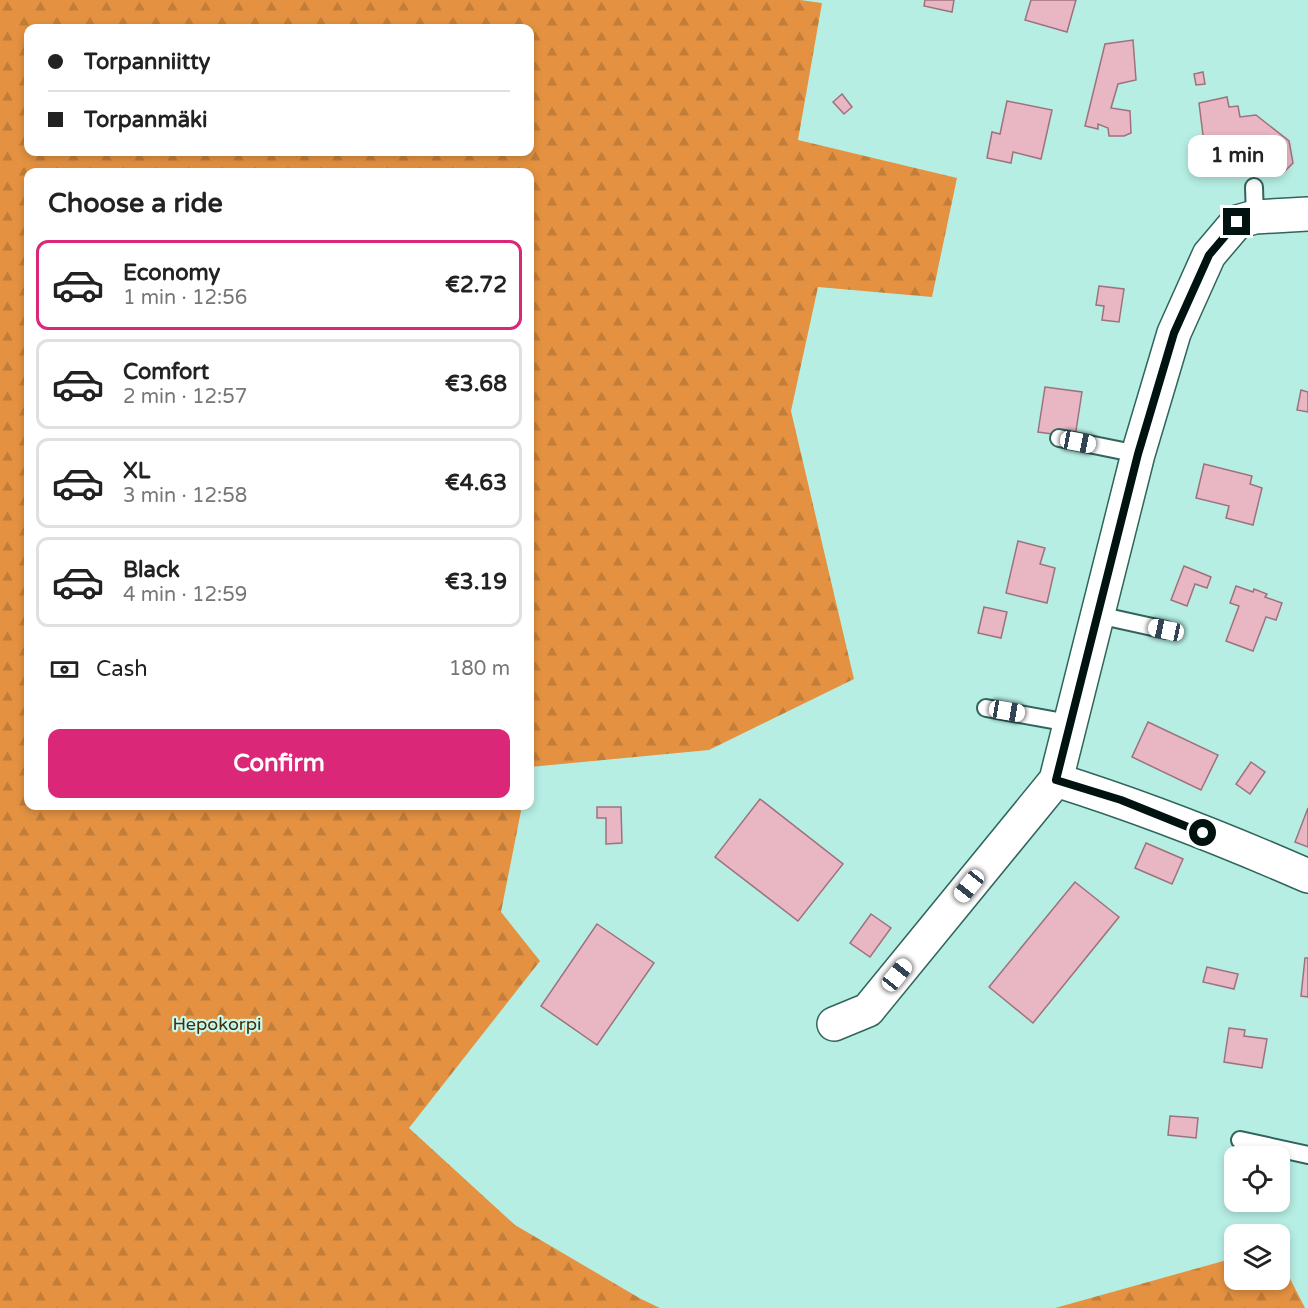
<!DOCTYPE html>
<html lang="en">
<head>
<meta charset="utf-8">
<style>
  :root { --surface:#fff; --page:#f2f2f2; --text:#222; --muted:#767676; --line:#e0e0e0; --accent:#db2777 }
  body { margin:0; font-family:"Varela Round",sans-serif; background:var(--page); color:var(--text); height:100vh; display:flex; flex-direction:column; font-size:22px; white-space:nowrap }
  * { box-sizing:border-box; margin:0 }
  p { font-size:20px; color:var(--muted) }
  .icon { flex:none; width:33px; height:33px; fill:none; stroke:currentColor; stroke-width:2; stroke-linecap:round; stroke-linejoin:round }
  .map { position:relative; flex:1; overflow:hidden }
  .sheet { position:absolute; left:24px; top:168px; width:510px; height:642px; display:flex; flex-direction:column; background:var(--surface); border-radius:12px; box-shadow:0 3px 9px #0003 }
  .sheet>* { flex:none }
  .guide { position:absolute; left:24px; top:24px; width:510px; height:132px; border-radius:12px; box-shadow:0 3px 9px #0003; display:grid; align-content:center; height:132px; padding:0 24px; background:var(--surface) }
  .controls { position:absolute; left:1224px; top:1146px; display:grid; gap:12px }
  .controls a { display:grid; place-items:center; width:66px; height:66px; border-radius:12px; background:var(--surface); box-shadow:0 3px 9px #0003; font-size:30px }
  .end { position:absolute; width:27px; height:27px; margin:-14px; border:8px solid #011310; background:#fff; box-shadow:0 0 0 3px #fff }
  .from { border-radius:50% }
  .bubble { position:absolute; height:42px; border-radius:12px; background:var(--surface); box-shadow:0 3px 9px #0003; font-size:20px; font-weight:700; line-height:42px; text-align:center }
  .car { position:absolute; width:18px; height:36px; margin:-18px -9px; border-radius:8px; box-shadow:0 0 4px 2px #0007; background:linear-gradient(#fff 24%,#345 0 40%,#fff 0 76%,#345 0 86%,#fff 0) }
  .guide b { display:flex; align-items:center; gap:21px; height:57px; font-size:22px }
  .guide b+b { border-top:2px solid var(--line) }
  .guide i { width:15px; height:15px; background:var(--text) }
  ul { padding:0; list-style:none }
  li { display:flex; align-items:center; gap:18px; height:90px; margin:0 12px 9px; padding:0 12px; border:3px solid var(--line); border-radius:12px }
  li div { flex:1 }
  li b { display:block; font-size:22px }
  li em { font-style:normal; font-weight:700 }
  li.on { border-color:var(--accent) }
  li>.icon { width:54px; height:54px; stroke-width:1.5 }
  h2 { padding:0 24px; font-size:27px; line-height:72px }
  .pay { display:flex; align-items:center; gap:15px; height:66px; padding:0 24px; font-size:22px }
  .pay p { margin-inline-start:auto }
  .primary-button { display:flex; gap:12px; margin-top:auto; padding:12px 24px }
  .primary-button a { flex:1; height:69px; border-radius:12px; background:var(--accent); color:#fff; font-size:24px; font-weight:700; line-height:69px; text-align:center }
  .map>svg:first-child { display:block }
  .forest { fill:url(#forest-firs); fill-rule:evenodd }
  .building { fill:#e8b7c3; stroke:#9e727d; stroke-width:1.5 }
  .lines { fill:none; stroke-linecap:round; stroke-linejoin:round }
  .lane-casing { stroke:#30645c; stroke-width:20 }
  .street-casing { stroke:#30645c; stroke-width:36 }
  .lane { stroke:#fff; stroke-width:16 }
  .street { stroke:#fff; stroke-width:33 }
  .route { stroke:#011310; stroke-width:8 }
  .labels { text-anchor:middle; dominant-baseline:central; stroke-width:4.5; stroke-linejoin:round; paint-order:stroke }
  .park-label { font-size:18px; fill:#4b2a07; stroke:#c3fbf1 }
</style>
</head>
<body>
<div class="map">
<svg width="1308" height="1308" viewBox="0 0 1308 1308">
  <defs>
    <pattern id="forest-firs" width="22" height="20" patternUnits="userSpaceOnUse" patternTransform="scale(1.5)"><rect width="22" height="20" fill="#e49241"/><path d="M5 1l3.5 6h-7zM16 11l3.5 6h-7z" fill="#c27d38"/></pattern>
  </defs>
  <rect width="100%" height="100%" fill="#b6eee4"/>
  <g class="forest">
    <path d="M0 0H800L822 3 798 140 957 178 932 297 818 287 791 411 854 679 709 750 530 767V172H28V806H522L501 912 540 961 409 1128 515 1225 641 1299 660 1308H0ZM28 28H530V152H28Z"/>
    <polygon points="1234,1258 1234,1280 1280,1280 1280,1259 1305,1308 1055,1308"/>
  </g>
  <g class="building">
    <polygon points="925,0 954,0 952,12 924,6"/>
    <polygon points="1031,0 1076,0 1067,32 1025,20"/>
    <polygon points="1133,40 1136,80 1118,84 1111,108 1130,111 1131,133 1124,136 1109,136 1108,128 1098,124 1098,129 1085,126 1105,44"/>
    <polygon points="1203,72 1205,84 1196,85 1194,74"/>
    <polygon points="842,94 852,107 844,114 833,102"/>
    <polygon points="1227,97 1229,107 1238,106 1240,117 1256,115 1289,141 1293,163 1283,173 1256,152 1206,159 1199,103"/>
    <polygon points="1007,101 1052,110 1041,159 1013,152 1011,163 987,158 992,132 1000,134"/>
    <polygon points="1099,286 1124,289 1119,322 1102,320 1104,306 1096,305"/>
    <polygon points="1045,387 1082,392 1075,437 1038,432"/>
    <polygon points="1301,390 1308,392 1308,412 1297,410"/>
    <polygon points="1204,464 1252,476 1250,484 1262,488 1253,525 1226,518 1229,506 1196,498"/>
    <polygon points="1018,541 1045,548 1040,564 1055,568 1047,603 1006,593"/>
    <polygon points="1184,566 1211,577 1207,588 1195,584 1187,606 1171,600"/>
    <polygon points="1236,586 1253,592 1254,589 1267,594 1265,597 1282,603 1276,620 1266,617 1253,651 1226,641 1239,606 1230,603"/>
    <polygon points="984,607 1007,612 1001,638 978,633"/>
    <polygon points="1148,722 1218,755 1201,790 1132,757"/>
    <polygon points="1251,762 1265,772 1250,794 1236,784"/>
    <polygon points="760,799 843,864 798,921 715,857"/>
    <polygon points="597,807 621,807 622,843 606,844 606,818 597,818"/>
    <polygon points="1308,808 1308,847 1295,842"/>
    <polygon points="1146,843 1183,859 1172,884 1135,868"/>
    <polygon points="1075,882 1119,917 1033,1023 989,987"/>
    <polygon points="871,914 891,928 870,957 850,943"/>
    <polygon points="597,924 654,963 597,1045 541,1006"/>
    <polygon points="1305,958 1308,958 1308,997 1301,996"/>
    <polygon points="1207,967 1238,974 1234,989 1203,982"/>
    <polygon points="1229,1028 1245,1030 1244,1036 1267,1039 1262,1068 1224,1062"/>
    <polygon points="1170,1116 1198,1118 1196,1138 1168,1135"/>
  </g>
  <g class="lines">
    <g class="lane-casing">
      <g id="lane">
        <polyline points="1254,187 1255,217"/>
        <polyline points="1059,438 1138,454"/>
        <polyline points="1098,615 1166,630"/>
        <polyline points="986,708 1069,723"/>
        <polyline points="1240,1140 1308,1155"/>
      </g>
    </g>
    <g class="street-casing">
      <g id="street">
        <path d="M1056 780C1142 807 1226 840 1308 876"/>
        <polyline points="834,1024 868,1010 1056,780 1138,454 1174,333 1209,255 1237,222 1255,217 1308,214"/>
      </g>
    </g>
    <use href="#lane" class="lane"/>
    <use href="#street" class="street"/>
  </g>
  <g class="lines">
    <polyline class="route" points="1203,833 1121,800 1056,780 1138,454 1174,333 1209,255 1237,222"/>
  </g>
  <g class="labels">
    <g class="park-label">
      <text x="217" y="1024">Hepokorpi</text>
    </g>
  </g>
</svg>
<div class="controls">
<a><svg class="icon" aria-label="locate" viewBox="0 0 24 24"><circle cx="12" cy="12" r="6"/><path d="M12 2v4M12 18v4M2 12h4M18 12h4"/></svg></a>
<a><svg class="icon" aria-label="layers" viewBox="0 0 24 24"><path d="M12 4l9 5-9 5-9-5zM3 14l9 5 9-5"/></svg></a>
</div>
<i class="end from" style="left:1203px;top:833px"></i>
<i class="end" style="left:1237px;top:222px"></i>
<div class="bubble" style="left:1188px;top:135px;width:99px">1 min</div>
<i class="car" style="left:1078px;top:442px;rotate:101deg"></i>
<i class="car" style="left:1166px;top:630px;rotate:282deg"></i>
<i class="car" style="left:1007px;top:711px;rotate:100deg"></i>
<i class="car" style="left:969px;top:886px;rotate:219deg"></i>
<i class="car" style="left:897px;top:975px;rotate:39deg"></i>
<div class="guide">
<b><i class="from"></i>Torpanniitty</b>
<b><i></i>Torpanmäki</b>
</div>
<section class="sheet">
<h2>Choose a ride</h2>
<ul>
<li class="on"><svg class="icon" aria-label="car" viewBox="0 0 24 24"><path d="M5 17H2v-5l4-1 3-4h7l3 4 3 1v5h-3M9 17h6M6 11h13"/><circle cx="7" cy="17" r="2"/><circle cx="17" cy="17" r="2"/></svg><div><b>Economy</b><p>1 min · 12:56</p></div><em>€2.72</em></li>
<li><svg class="icon" aria-label="car" viewBox="0 0 24 24"><path d="M5 17H2v-5l4-1 3-4h7l3 4 3 1v5h-3M9 17h6M6 11h13"/><circle cx="7" cy="17" r="2"/><circle cx="17" cy="17" r="2"/></svg><div><b>Comfort</b><p>2 min · 12:57</p></div><em>€3.68</em></li>
<li><svg class="icon" aria-label="car" viewBox="0 0 24 24"><path d="M5 17H2v-5l4-1 3-4h7l3 4 3 1v5h-3M9 17h6M6 11h13"/><circle cx="7" cy="17" r="2"/><circle cx="17" cy="17" r="2"/></svg><div><b>XL</b><p>3 min · 12:58</p></div><em>€4.63</em></li>
<li><svg class="icon" aria-label="car" viewBox="0 0 24 24"><path d="M5 17H2v-5l4-1 3-4h7l3 4 3 1v5h-3M9 17h6M6 11h13"/><circle cx="7" cy="17" r="2"/><circle cx="17" cy="17" r="2"/></svg><div><b>Black</b><p>4 min · 12:59</p></div><em>€3.19</em></li>
</ul>
<div class="pay"><svg class="icon" aria-label="cash" viewBox="0 0 24 24"><path d="M3 7h18v10H3z"/><circle cx="12" cy="12" r="2"/></svg>Cash<p>180 m</p></div>
<div class="primary-button"><a>Confirm</a></div>
</section>
</div>
</body>
</html>
